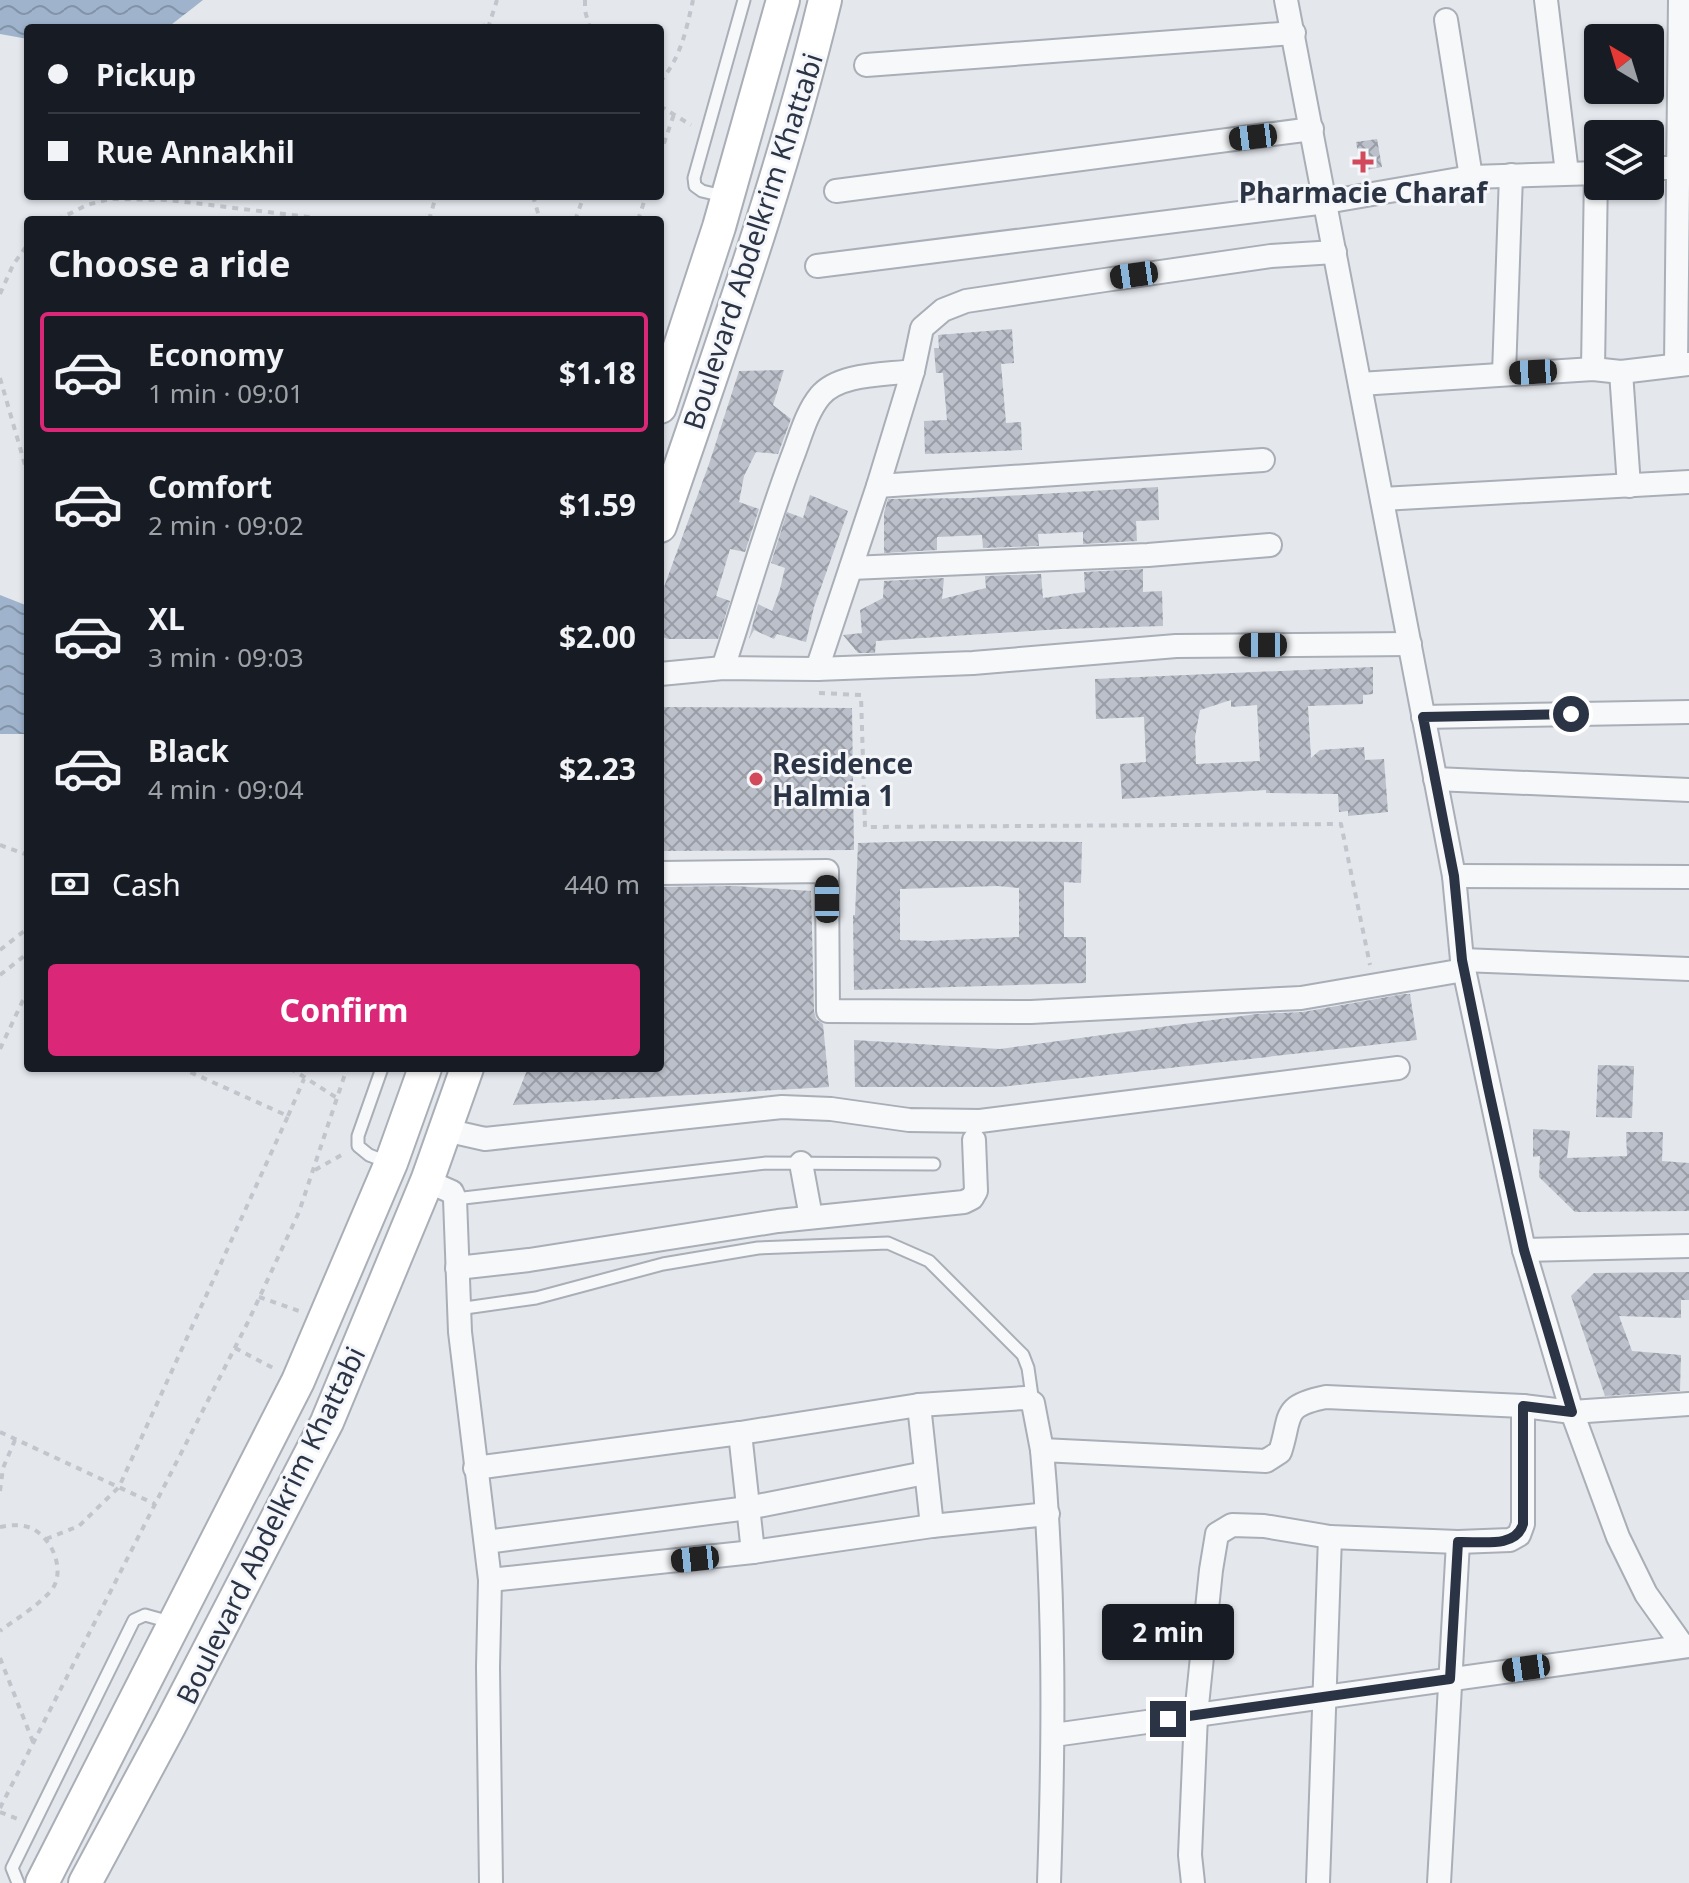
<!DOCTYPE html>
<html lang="en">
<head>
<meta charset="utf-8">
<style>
  :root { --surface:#171b24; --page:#242831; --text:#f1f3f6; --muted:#9ea1a6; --line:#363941; --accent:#db2777 }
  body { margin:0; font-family:"Noto Sans",sans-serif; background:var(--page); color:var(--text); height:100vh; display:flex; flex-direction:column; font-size:30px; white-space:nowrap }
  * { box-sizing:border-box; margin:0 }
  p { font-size:26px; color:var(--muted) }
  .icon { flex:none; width:44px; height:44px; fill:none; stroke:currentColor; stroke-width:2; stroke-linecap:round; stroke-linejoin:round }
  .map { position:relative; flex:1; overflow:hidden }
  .details { position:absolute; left:24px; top:216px; width:640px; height:856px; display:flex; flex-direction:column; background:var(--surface); border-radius:8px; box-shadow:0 2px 6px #0004 }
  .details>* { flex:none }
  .hud { position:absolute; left:24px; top:24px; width:640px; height:176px; border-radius:8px; box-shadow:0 2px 6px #0004; display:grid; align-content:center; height:176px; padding:0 24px; background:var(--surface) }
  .needle { width:52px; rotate:322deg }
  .buttons { position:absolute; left:1584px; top:24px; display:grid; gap:16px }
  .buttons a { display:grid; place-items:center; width:80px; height:80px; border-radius:8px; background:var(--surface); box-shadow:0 2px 6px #0004; font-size:40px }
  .end { position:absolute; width:36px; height:36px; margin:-18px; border:10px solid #2b3445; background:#fff; box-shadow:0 0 0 4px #fff }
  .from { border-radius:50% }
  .bubble { position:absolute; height:56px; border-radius:8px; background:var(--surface); box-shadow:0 2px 6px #0004; font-size:26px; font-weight:700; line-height:56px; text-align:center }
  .car { position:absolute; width:24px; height:48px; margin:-24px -12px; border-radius:10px; box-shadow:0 0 6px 2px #0007; background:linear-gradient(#222 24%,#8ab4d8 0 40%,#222 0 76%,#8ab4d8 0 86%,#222 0) }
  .hud b { display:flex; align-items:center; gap:28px; height:76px; font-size:30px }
  .hud b+b { border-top:2px solid var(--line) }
  .hud i { width:20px; height:20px; background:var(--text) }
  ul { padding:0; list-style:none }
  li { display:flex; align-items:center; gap:24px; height:120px; margin:0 16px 12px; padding:0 8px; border:4px solid transparent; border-radius:8px }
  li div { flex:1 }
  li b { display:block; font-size:30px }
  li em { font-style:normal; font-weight:700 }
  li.selected { border-color:var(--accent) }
  li>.icon { width:72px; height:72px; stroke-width:1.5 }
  h2 { padding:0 24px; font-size:36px; line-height:96px }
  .pay { display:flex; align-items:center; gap:20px; height:88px; padding:0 24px; font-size:30px }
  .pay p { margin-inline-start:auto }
  .button { display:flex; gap:16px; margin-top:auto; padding:16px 24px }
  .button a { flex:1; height:92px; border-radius:8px; background:var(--accent); color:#fff; font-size:32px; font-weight:700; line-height:92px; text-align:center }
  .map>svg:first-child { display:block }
  .water { fill:url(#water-waves) }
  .building { fill:url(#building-cross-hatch); fill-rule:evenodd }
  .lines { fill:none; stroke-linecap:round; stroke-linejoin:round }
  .lane-casing { stroke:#a9aeb7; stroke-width:15 }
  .street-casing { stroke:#a9aeb7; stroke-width:26 }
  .secondary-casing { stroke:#a9aeb7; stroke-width:36 }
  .path { stroke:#c2c5cb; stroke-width:4; stroke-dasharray:6 6; stroke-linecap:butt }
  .lane { stroke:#f7f8fa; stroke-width:11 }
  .street { stroke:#f7f8fa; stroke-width:22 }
  .secondary { stroke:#fff; stroke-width:32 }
  .route { stroke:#2b3445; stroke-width:10 }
  .poi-dot { fill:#d1495b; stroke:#f4f6f9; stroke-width:3 }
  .labels { text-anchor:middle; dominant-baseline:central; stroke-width:6; stroke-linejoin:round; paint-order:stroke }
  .poi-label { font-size:28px; font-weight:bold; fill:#2b3445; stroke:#f4f6f9 }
  .street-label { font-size:28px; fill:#2b3445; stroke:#f4f6f9 }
</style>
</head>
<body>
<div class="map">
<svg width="1689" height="1883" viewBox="0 0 1689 1883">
  <defs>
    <pattern id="water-waves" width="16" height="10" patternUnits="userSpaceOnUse" patternTransform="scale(2)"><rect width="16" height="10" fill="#9fb4cc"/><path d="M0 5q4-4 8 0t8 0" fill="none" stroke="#8293a7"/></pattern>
    <pattern id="building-cross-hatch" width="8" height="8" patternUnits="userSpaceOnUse" patternTransform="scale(2)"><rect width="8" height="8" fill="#bbc0ca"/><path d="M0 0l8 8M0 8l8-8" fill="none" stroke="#989da6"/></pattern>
  </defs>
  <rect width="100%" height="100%" fill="#e4e7ec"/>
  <g class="water">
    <polygon points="0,0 203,0 167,28 28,28 28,39 0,34"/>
    <polygon points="0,595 28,606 28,732 26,734 0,734"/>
  </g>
  <g class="building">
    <polygon points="1377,139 1382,167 1361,171 1356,142"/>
    <polygon points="1012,329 1014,363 1001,364 1006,423 1021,422 1022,450 925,454 924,421 947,420 943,373 936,373 934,348 939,348 938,335"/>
    <polygon points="784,370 773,405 791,419 778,454 756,452 744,476 739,502 759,509 745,552 730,549 723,573 716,596 730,601 718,639 668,639 660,636 660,598 709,464 739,371"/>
    <polygon points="1158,487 1159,520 1136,521 1137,541 1083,544 1083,532 1038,534 1039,546 983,548 982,535 937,537 937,550 884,553 884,513 888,499 972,498"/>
    <polygon points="810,495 848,511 814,607 806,642 777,634 774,639 754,630 749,639 758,604 772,611 780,589 785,568 771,563 787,512 803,518"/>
    <polygon points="1143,569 1143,592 1162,591 1163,626 1061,629 876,641 875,653 858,653 843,635 862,633 860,610 883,598 884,581 944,578 942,599 986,588 985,576 1041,574 1043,598 1085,592 1084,572"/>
    <path d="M1373 667V694L1363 695V704L1308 706 1311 758 1320 750 1364 747 1365 760 1384 759 1388 812 1348 816V811L1339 812 1338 794 1266 793V790L1122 799 1120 764 1146 762 1144 717 1096 719 1095 679ZM1231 700V707L1257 705 1260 761 1196 764 1195 737 1200 710Z"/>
    <polygon points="660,707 852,708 854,850 660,851"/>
    <path d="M930 841 1082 842 1081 883 1064 882V937H1086V983L854 990 853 915H855L858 843ZM998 886 1019 888V937L929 941 900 940V889Z"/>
    <polygon points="735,886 811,891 814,1011 816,1019 823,1024 829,1087 513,1105 528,1068 660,1068 660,887"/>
    <polygon points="1404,994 1410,994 1417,1040 1001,1087 855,1087 854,1040 1000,1049 1257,1014 1303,1012"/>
    <polygon points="1598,1065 1634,1066 1632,1118 1596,1117"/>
    <polygon points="1533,1129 1570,1131 1567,1158 1627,1156 1626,1132 1663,1132 1662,1161 1689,1163 1689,1211 1575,1212 1539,1177 1540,1156 1533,1157"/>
    <polygon points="1689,1272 1689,1300 1681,1300 1681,1318 1619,1316 1632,1351 1681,1355 1680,1391 1605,1396 1571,1296 1594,1273"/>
  </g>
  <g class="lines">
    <g class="lane-casing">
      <g id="lane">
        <polyline points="727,197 702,191 695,186 694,178 744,0"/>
        <polyline points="382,1068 358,1136 358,1146 369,1155 387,1162"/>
        <polyline points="455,1199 766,1163 934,1164"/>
        <polyline points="458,1309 536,1298 663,1264 758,1248 888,1243 929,1261 1023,1355 1028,1368 1033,1403"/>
        <polyline points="18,1883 12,1868 134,1620 145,1615 170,1622"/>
      </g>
    </g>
    <g class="street-casing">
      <g id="street">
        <polyline points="1286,0 1454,876 1462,960 1524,1250 1572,1412 1618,1537 1646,1594 1683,1646"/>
        <polyline points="1546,0 1567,173"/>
        <polyline points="1446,20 1471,177"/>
        <polyline points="866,65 1294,33"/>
        <polyline points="1650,168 1689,168"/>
        <polyline points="836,191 1312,129"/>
        <polyline points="817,266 1326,202 1471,177 1598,173"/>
        <polyline points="1676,365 1680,0"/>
        <polyline points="1593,369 1596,173"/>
        <polyline points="1621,372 1629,486"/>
        <polyline points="1504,374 1511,175"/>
        <polyline points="1360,384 1593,369 1621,372 1689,364"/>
        <polyline points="878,486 1263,460"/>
        <polyline points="1382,499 1689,482"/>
        <polyline points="851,568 1148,555 1270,545"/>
        <path d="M723 668C746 598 766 527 792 458 800 438 806 413 820 396 839 373 885 375 913 371"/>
        <polyline points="817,669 878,486 913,371 922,328 943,310 966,301 1105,280 1271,256 1335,252"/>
        <polyline points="660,674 723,668 817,669 973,663 1176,646 1410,644"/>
        <polyline points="1423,717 1689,712"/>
        <polyline points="1435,779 1689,790"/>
        <polyline points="660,873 827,871 828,1011 1031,1012 1301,998 1464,970"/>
        <polyline points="1454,876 1689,877"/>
        <polyline points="1462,960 1689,969"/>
        <polyline points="445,1130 485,1139 782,1107 831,1109 909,1120 980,1121 1398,1068"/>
        <polyline points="801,1163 811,1217"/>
        <polyline points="427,1181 452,1192 455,1199 460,1332 490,1580 488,1667 491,1883"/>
        <polyline points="1524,1250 1689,1246"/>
        <polyline points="457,1268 529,1260 778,1221 964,1202 972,1198 976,1191 974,1140"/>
        <polyline points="919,1405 932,1526"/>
        <polyline points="740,1433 753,1552"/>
        <polyline points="475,1468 740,1433 919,1405 1025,1398 1033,1403 1042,1450"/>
        <polyline points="486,1542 748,1508 925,1473"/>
        <polyline points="490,1580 753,1552 932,1526 1048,1514"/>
        <polyline points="1054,1735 1689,1646"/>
        <path d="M1049 1883C1054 1739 1055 1594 1042 1450L1266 1461 1280 1452C1292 1417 1280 1406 1326 1397L1523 1406 1572 1412 1689 1404"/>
        <polyline points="1193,1883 1190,1855 1196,1715 1211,1570 1217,1534 1232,1525 1264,1526 1330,1537 1458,1542 1510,1540 1519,1535 1523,1524 1523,1406"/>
        <polyline points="1318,1883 1330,1537"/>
        <polyline points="1439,1883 1458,1542"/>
      </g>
    </g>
    <g class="secondary-casing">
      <g id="secondary">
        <polyline points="660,407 719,227 783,0"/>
        <path d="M660 526C719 352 782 179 825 0"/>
        <polyline points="42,1883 298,1381 391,1163 425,1068"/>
        <polyline points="85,1883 170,1725 327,1422 427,1181 467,1068"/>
      </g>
    </g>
    <g class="path">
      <polyline points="585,0 585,11 590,28"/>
      <polyline points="480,28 487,24"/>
      <polyline points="488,28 497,0"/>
      <path d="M660 82C681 57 686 31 693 0"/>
      <polyline points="660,106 691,125"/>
      <polyline points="660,155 674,114"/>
      <polyline points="533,196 540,220"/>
      <polyline points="57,220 87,205 110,199 169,200 333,220"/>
      <polyline points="429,220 436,196"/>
      <polyline points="575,220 584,196"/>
      <polyline points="638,220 646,196"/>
      <polyline points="0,294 13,265 28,244"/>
      <polyline points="0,378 25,465"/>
      <polyline points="819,693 861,695 865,827 1341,824 1370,965"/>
      <polyline points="0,845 28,855"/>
      <polyline points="0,950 28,928"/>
      <polyline points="0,975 28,953"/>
      <polyline points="0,1049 24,998 28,1000"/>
      <polyline points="290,1068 337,1098"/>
      <polyline points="288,1116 304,1079"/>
      <polyline points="315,1170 345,1153"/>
      <polyline points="259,1297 299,1311"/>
      <polyline points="235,1348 275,1369"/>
      <polyline points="0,1432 155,1504"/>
      <polyline points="0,1491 3,1468 15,1440"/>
      <path d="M0 1527C10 1525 21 1524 31 1528 53 1538 67 1573 50 1592 36 1607 16 1619 0 1631"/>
      <polyline points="46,1539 79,1526 119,1487 288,1116 181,1068"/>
      <polyline points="0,1658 33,1742"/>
      <polyline points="0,1808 248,1322 299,1212 347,1068"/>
      <polyline points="0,1812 20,1820"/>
    </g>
    <use href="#lane" class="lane"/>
    <use href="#street" class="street"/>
    <use href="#secondary" class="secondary"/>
  </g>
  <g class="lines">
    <path class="route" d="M1168 1719 1450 1679 1458 1542C1479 1541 1516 1549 1523 1524V1406L1572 1412 1524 1250 1488 1087 1462 960 1454 876 1423 717 1571 714"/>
  </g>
  <g class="poi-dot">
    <path d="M1359 150h8v8h8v8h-8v8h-8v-8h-8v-8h8z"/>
    <circle cx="756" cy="779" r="8"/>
  </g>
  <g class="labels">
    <g class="poi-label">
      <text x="1363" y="192">Pharmacie Charaf</text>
      <text x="772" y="763" text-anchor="start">Residence<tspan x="772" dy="32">Halmia 1</tspan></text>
    </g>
    <g class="street-label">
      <text transform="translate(752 241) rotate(-72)">Boulevard Abdelkrim Khattabi</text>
      <text transform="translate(270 1525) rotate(-64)">Boulevard Abdelkrim Khattabi</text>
    </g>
  </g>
</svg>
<div class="buttons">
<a><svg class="needle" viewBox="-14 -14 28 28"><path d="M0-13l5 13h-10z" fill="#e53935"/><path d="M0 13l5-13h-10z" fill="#9ea1a6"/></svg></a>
<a><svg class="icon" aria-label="layers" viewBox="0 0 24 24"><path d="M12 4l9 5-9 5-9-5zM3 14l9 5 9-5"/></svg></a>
</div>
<i class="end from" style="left:1571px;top:714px"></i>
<i class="end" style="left:1168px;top:1719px"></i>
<div class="bubble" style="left:1102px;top:1604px;width:132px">2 min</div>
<i class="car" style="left:1253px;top:137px;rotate:263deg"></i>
<i class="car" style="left:1134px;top:275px;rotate:262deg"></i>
<i class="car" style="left:1533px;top:372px;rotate:267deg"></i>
<i class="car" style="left:1263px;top:645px;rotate:270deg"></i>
<i class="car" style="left:827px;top:899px;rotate:0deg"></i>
<i class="car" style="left:695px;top:1559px;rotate:264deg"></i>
<i class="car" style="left:1526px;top:1668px;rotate:262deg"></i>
<div class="hud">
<b><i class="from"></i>Pickup</b>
<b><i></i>Rue Annakhil</b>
</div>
<section class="details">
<h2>Choose a ride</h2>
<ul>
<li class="selected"><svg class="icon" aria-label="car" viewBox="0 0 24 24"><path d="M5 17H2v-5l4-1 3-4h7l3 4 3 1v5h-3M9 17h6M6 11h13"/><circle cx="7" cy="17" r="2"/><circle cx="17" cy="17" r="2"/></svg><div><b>Economy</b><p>1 min · 09:01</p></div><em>$1.18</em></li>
<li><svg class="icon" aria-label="car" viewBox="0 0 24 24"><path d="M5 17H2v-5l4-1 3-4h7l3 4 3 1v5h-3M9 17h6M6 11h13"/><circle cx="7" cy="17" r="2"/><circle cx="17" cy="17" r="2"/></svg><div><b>Comfort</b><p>2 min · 09:02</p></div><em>$1.59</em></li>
<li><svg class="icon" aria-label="car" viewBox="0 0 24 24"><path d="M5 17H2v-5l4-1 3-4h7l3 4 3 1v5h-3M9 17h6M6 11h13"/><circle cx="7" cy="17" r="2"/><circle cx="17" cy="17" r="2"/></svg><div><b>XL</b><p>3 min · 09:03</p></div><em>$2.00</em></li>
<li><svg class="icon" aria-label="car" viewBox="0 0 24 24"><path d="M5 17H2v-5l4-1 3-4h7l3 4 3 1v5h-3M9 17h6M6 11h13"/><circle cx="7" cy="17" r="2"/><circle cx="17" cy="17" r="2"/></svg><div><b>Black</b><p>4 min · 09:04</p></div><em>$2.23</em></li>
</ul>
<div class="pay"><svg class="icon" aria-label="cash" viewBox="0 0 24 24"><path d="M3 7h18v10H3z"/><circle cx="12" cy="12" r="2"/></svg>Cash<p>440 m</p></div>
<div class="button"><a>Confirm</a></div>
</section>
</div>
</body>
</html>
